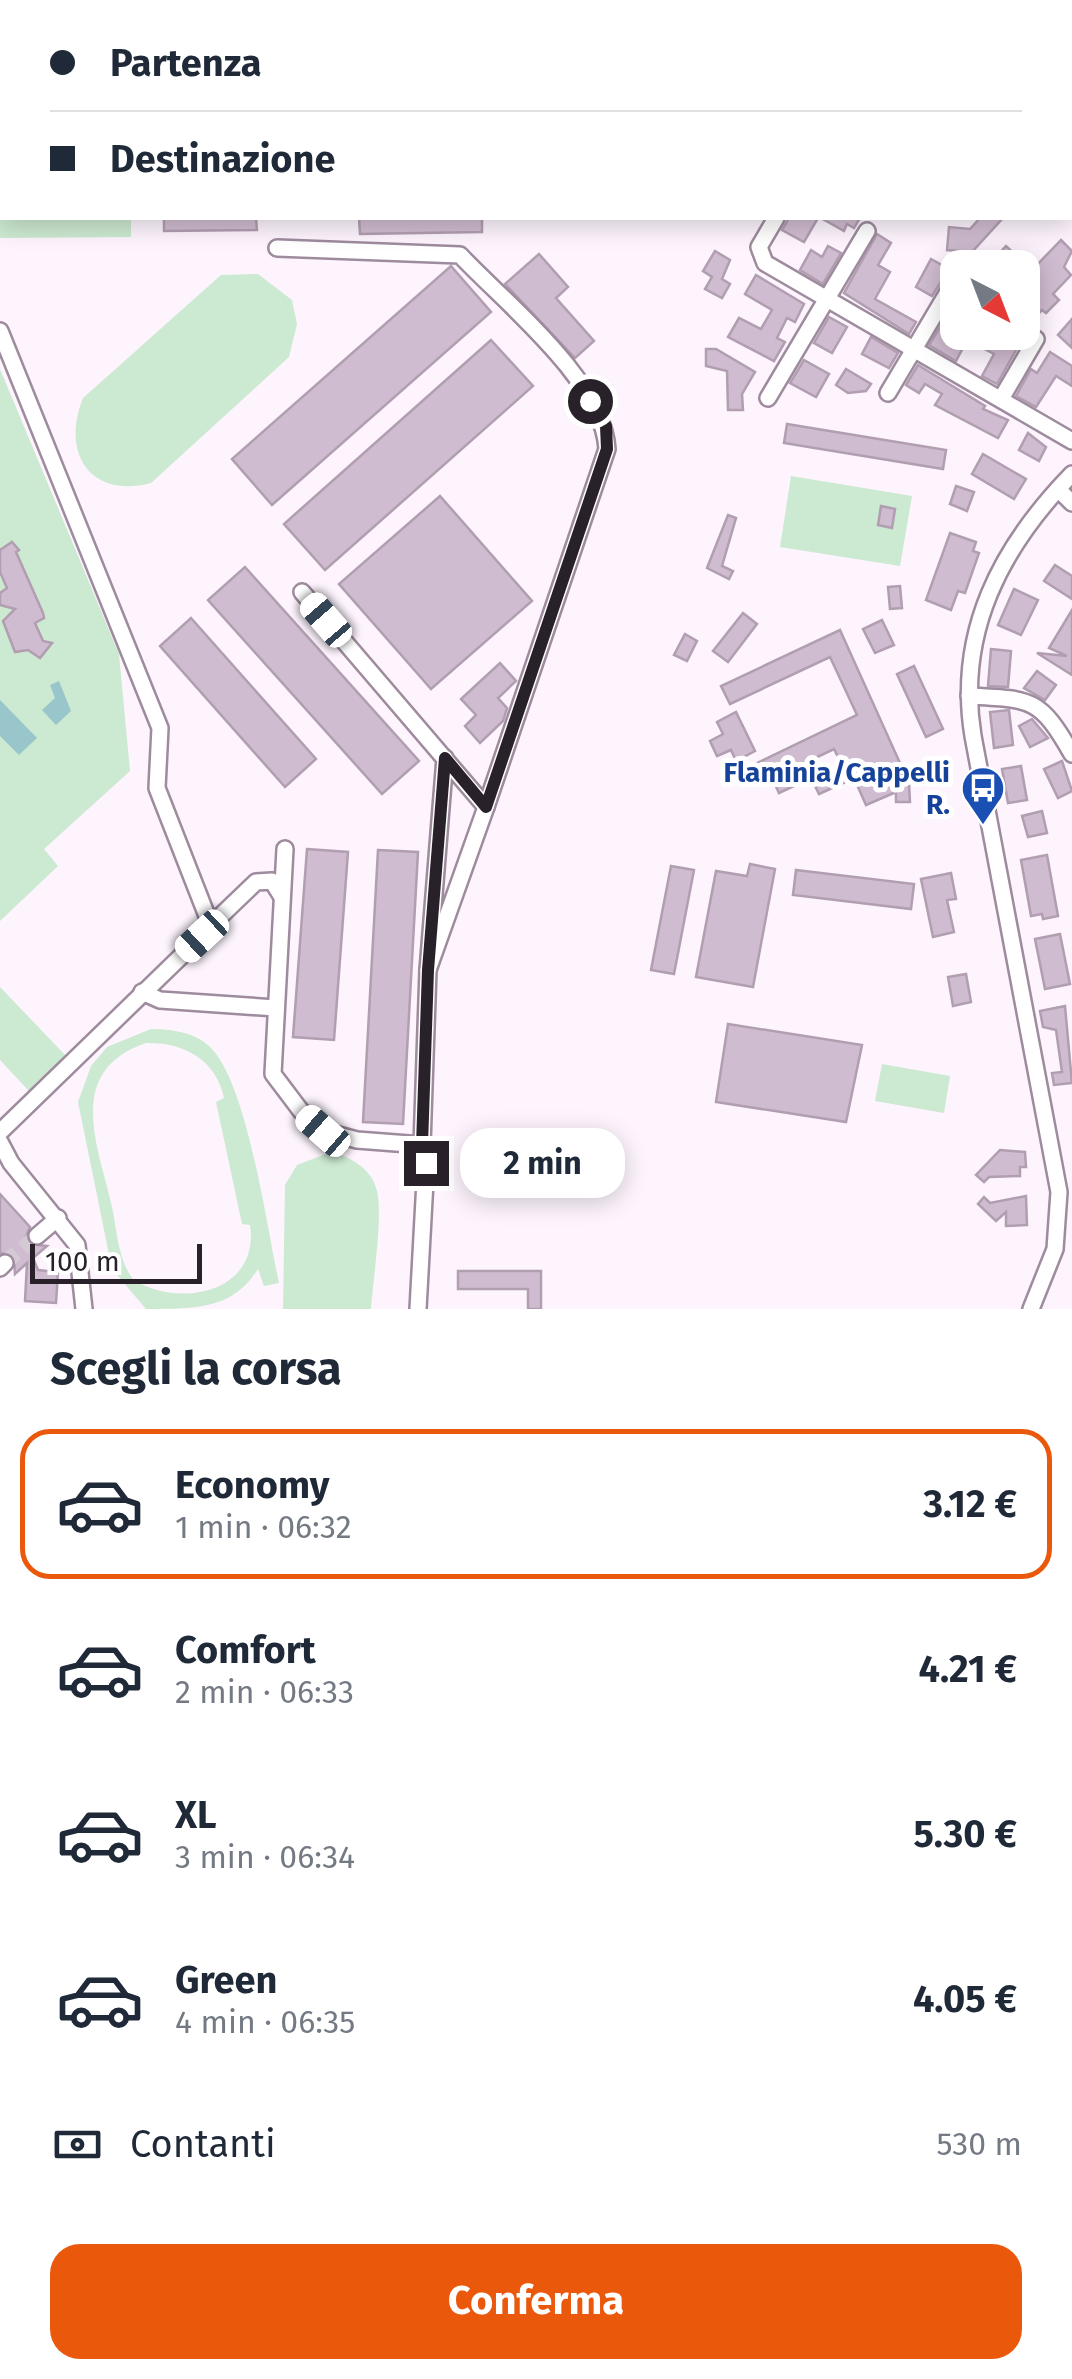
<!DOCTYPE html>
<html lang="it">
<head>
<meta charset="utf-8">
<style>
  :root { --surface:#fff; --page:#f6f6f7; --text:#1f2937; --muted:#747a83; --line:#e0e1e3; --accent:#ea580c }
  body { margin:0; font-family:"Fira Sans",sans-serif; background:var(--page); color:var(--text); height:100vh; display:flex; flex-direction:column; font-size:38px; white-space:nowrap }
  * { box-sizing:border-box; margin:0 }
  p { font-size:32px; color:var(--muted) }
  .icon { flex:none; width:55px; height:55px; fill:none; stroke:currentColor; stroke-width:2; stroke-linecap:round; stroke-linejoin:round }
  .map { position:relative; height:1309px; overflow:hidden }
  .side { display:flex; flex-direction:column; background:var(--surface); flex:1 }
  .side>* { flex:none }
  .guide { position:absolute; left:0px; top:0px; width:1072px; height:220px; box-shadow:0 5px 25px #0003; display:grid; align-content:center; height:220px; padding:0 50px; background:var(--surface) }
  .needle { width:65px; rotate:138deg }
  .controls { position:absolute; left:940px; top:250px; display:grid; gap:20px }
  .controls a { display:grid; place-items:center; width:100px; height:100px; border-radius:20px; background:var(--surface); box-shadow:0 5px 25px #0003; font-size:50px }
  .scale { position:absolute; left:30px; bottom:25px; width:172px; box-sizing:border-box; padding-left:10px; border:5px solid #292129; border-top:0; font-size:28px; line-height:35px; white-space:nowrap; color:#292129; -webkit-text-stroke:8px #fff; paint-order:stroke }
  .end { position:absolute; width:45px; height:45px; margin:-22px; border:12px solid #292129; background:#fff; box-shadow:0 0 0 5px #fff }
  .from { border-radius:50% }
  .bubble { position:absolute; height:70px; border-radius:30px; background:var(--surface); box-shadow:0 5px 25px #0003; font-size:32px; font-weight:700; line-height:70px; text-align:center }
  .car { position:absolute; width:30px; height:60px; margin:-30px -15px; border-radius:12px; box-shadow:0 0 8px 2px #0007; background:linear-gradient(#fff 24%,#345 0 40%,#fff 0 76%,#345 0 86%,#fff 0) }
  .guide b { display:flex; align-items:center; gap:35px; height:95px; font-size:38px }
  .guide b+b { border-top:2px solid var(--line) }
  .guide i { width:25px; height:25px; background:var(--text) }
  ul { padding:0; list-style:none }
  li { display:flex; align-items:center; gap:30px; height:150px; margin:0 20px 15px; padding:0 30px; border:5px solid transparent; border-radius:30px }
  li div { flex:1 }
  li b { display:block; font-size:38px }
  li em { font-style:normal; font-weight:700 }
  li.active { border-color:var(--accent) }
  li>.icon { width:90px; height:90px; stroke-width:1.5 }
  h2 { padding:0 50px; font-size:45px; line-height:120px }
  .pay { display:flex; align-items:center; gap:25px; height:110px; padding:0 50px; font-size:38px }
  .pay p { margin-inline-start:auto }
  .primary-button { display:flex; gap:20px; margin-top:auto; padding:20px 50px }
  .primary-button a { flex:1; height:115px; border-radius:30px; background:var(--accent); color:#fff; font-size:40px; font-weight:700; line-height:115px; text-align:center }
  .map>svg:first-child { display:block }
  .green { fill:#cce9d1; fill-rule:evenodd }
  .water { fill:#99c6ca }
  .building { fill:#d0bcd0; stroke:#b19eb1; stroke-width:2.5; fill-rule:evenodd }
  .lines { fill:none; stroke-linecap:round; stroke-linejoin:round }
  .minor-tunnel { stroke:#d3cad3; stroke-width:15; stroke-dasharray:15 8; stroke-linecap:butt }
  .minor-casing { stroke:#9e8b9e; stroke-width:20 }
  .minor { stroke:#fff; stroke-width:15 }
  .route { stroke:#292129; stroke-width:12 }
  .labels { text-anchor:middle; dominant-baseline:central; stroke-width:10; stroke-linejoin:round; paint-order:stroke }
  .transit-label { font-size:28px; font-weight:bold; fill:#164399; stroke:#fff; text-anchor:end }
</style>
</head>
<body>
<div class="map">
<svg width="1072" height="1309" viewBox="0 0 1072 1309">
  <rect width="100%" height="100%" fill="#fdf4fd"/>
  <g class="green">
    <polygon points="0,0 669,0 2,2 0,65"/>
    <polygon points="0,84 2,218 131,218 131,237 0,238"/>
    <path d="M258 274 292 300 297 324 289 357 151 483C89 499 61 452 83 398L221 275Z"/>
    <polygon points="0,369 119,654 130,771 44,849 58,866 0,921"/>
    <polygon points="791,476 912,496 900,566 780,547"/>
    <polygon points="0,987 66,1056 29,1091 0,1060"/>
    <path d="M151 1029C170 1029 194 1032 209 1046 247 1080 267 1229 279 1283L264 1286 258 1269C233 1309 198 1309 146 1309L112 1269 78 1102 91 1066 107 1047ZM146 1043C183 1042 216 1059 224 1098L216 1102 242 1224 250 1225C260 1292 181 1309 134 1280 118 1262 117 1230 112 1207 98 1145 64 1071 146 1043Z"/>
    <polygon points="882,1064 950,1076 944,1113 875,1101"/>
    <path d="M331 1152C351 1157 372 1169 377 1191 383 1216 373 1280 371 1309H283L285 1185 297 1165Z"/>
  </g>
  <g class="water">
    <polygon points="59,681 71,711 56,725 42,710 55,698 50,685"/>
    <polygon points="0,700 37,738 19,755 0,736"/>
  </g>
  <g class="building">
    <polygon points="164,218 256,218 257,230 164,231"/>
    <polygon points="359,218 482,218 482,232 360,234"/>
    <polygon points="789,218 818,218 804,242 782,230"/>
    <polygon points="821,218 860,218 854,228 847,224 844,231"/>
    <polygon points="980,218 1003,218 972,252 947,250 949,227 970,229"/>
    <polygon points="877,234 891,243 878,265 890,272 875,299 916,322 909,334 844,293"/>
    <polygon points="1061,240 1072,251 1064,267 1071,275 1053,294 1059,300 1046,313 1042,310 1037,315 1022,302 1022,268 986,268 1006,246 1032,270"/>
    <polygon points="828,246 841,253 823,284 800,270 811,250 822,257"/>
    <polygon points="715,251 730,260 722,279 730,284 722,298 705,289 712,277 703,271"/>
    <polygon points="539,254 568,287 556,298 594,341 575,358 505,284"/>
    <polygon points="931,259 949,269 932,296 916,287"/>
    <polygon points="451,266 491,312 272,505 232,459"/>
    <polygon points="756,275 804,304 795,322 787,318 777,338 785,342 774,361 728,337 739,318 761,329 772,310 745,294"/>
    <polygon points="958,298 958,342 964,346 956,361 929,345"/>
    <polygon points="829,317 847,327 832,353 814,343"/>
    <polygon points="1072,319 1072,348 1058,335"/>
    <polygon points="981,332 1004,340 1009,332 1026,332 997,384 982,376 994,354 975,344"/>
    <polygon points="871,337 898,353 889,368 862,354"/>
    <polygon points="491,340 533,386 325,570 284,524"/>
    <polygon points="706,349 716,349 755,372 742,394 743,410 728,410 727,371 706,366"/>
    <polygon points="1050,352 1072,366 1072,386 1056,376 1036,407 1016,396 1031,369 1037,373"/>
    <polygon points="804,360 829,374 816,397 790,383"/>
    <polygon points="918,365 985,406 983,409 1008,420 998,438 935,405 942,394 925,384 919,393 906,385"/>
    <polygon points="846,369 871,384 866,391 848,393 836,385"/>
    <polygon points="787,424 946,450 943,469 784,443"/>
    <polygon points="1028,433 1046,447 1039,461 1019,450"/>
    <polygon points="983,454 1026,479 1014,499 972,474"/>
    <polygon points="956,486 974,492 967,511 950,504"/>
    <polygon points="440,496 532,601 431,689 339,584"/>
    <polygon points="881,506 895,509 892,528 878,525"/>
    <polygon points="728,515 736,518 722,566 733,571 729,579 707,568"/>
    <polygon points="950,533 976,542 973,551 979,553 965,593 958,591 951,610 926,600"/>
    <polygon points="12,542 19,550 16,552 43,613 44,618 35,623 43,641 52,643 40,658 28,650 15,652 3,621 15,609 0,605 0,593 7,588 0,572 0,550"/>
    <polygon points="1055,565 1072,576 1072,599 1044,581"/>
    <polygon points="245,567 419,761 382,794 208,600"/>
    <polygon points="900,586 902,608 890,609 888,587"/>
    <polygon points="1014,589 1038,600 1021,635 998,625"/>
    <polygon points="1072,610 1072,675 1037,653 1067,656 1049,648"/>
    <polygon points="743,613 757,624 728,662 713,651"/>
    <polygon points="191,618 316,759 285,787 160,646"/>
    <polygon points="882,620 894,645 875,653 863,629"/>
    <path d="M840 630 909 783 910 802H896V792L866 805 854 778 819 794 811 778 779 793 772 778 763 782 755 764 857 715 830 657 730 704 721 686ZM834 749 843 767 821 777 813 759Z"/>
    <polygon points="685,634 697,641 687,661 674,655"/>
    <polygon points="991,649 1011,651 1008,687 988,686"/>
    <polygon points="500,663 516,681 498,698 507,708 503,721 480,743 465,726 476,715 461,699"/>
    <polygon points="914,666 943,729 926,737 897,674"/>
    <polygon points="1037,671 1056,685 1045,700 1024,688"/>
    <polygon points="1009,710 1013,745 994,748 990,712"/>
    <polygon points="736,712 755,751 736,761 731,750 717,756 710,741 723,734 717,722"/>
    <polygon points="1032,719 1048,738 1030,747 1019,726"/>
    <polygon points="1062,761 1072,791 1058,798 1044,769"/>
    <polygon points="1021,766 1027,800 1008,803 1002,769"/>
    <polygon points="1042,811 1047,833 1028,837 1022,816"/>
    <polygon points="307,849 348,852 334,1040 293,1037"/>
    <polygon points="378,850 418,852 403,1124 363,1122"/>
    <polygon points="1047,855 1058,916 1043,919 1042,914 1031,916 1021,860"/>
    <polygon points="750,864 775,869 753,987 696,977 716,871 747,876"/>
    <polygon points="671,866 694,870 674,974 651,970"/>
    <polygon points="796,870 914,884 911,909 793,895"/>
    <polygon points="951,873 956,899 947,900 954,932 933,937 921,879"/>
    <polygon points="1060,934 1070,984 1045,989 1035,939"/>
    <polygon points="966,974 971,1002 953,1006 948,977"/>
    <polygon points="1065,1006 1072,1083 1054,1085 1052,1073 1062,1072 1056,1030 1043,1027 1040,1011"/>
    <polygon points="728,1024 862,1045 846,1122 716,1102"/>
    <polygon points="1000,1150 1025,1152 1026,1167 1020,1167 1020,1176 989,1177 984,1182 976,1175"/>
    <polygon points="0,1194 30,1227 26,1237 29,1244 47,1246 33,1258 38,1270 58,1272 56,1303 25,1301 27,1263 15,1274 14,1256 0,1253"/>
    <polygon points="1026,1196 1027,1225 1006,1226 1006,1212 996,1221 978,1204 984,1197 990,1203"/>
    <polygon points="458,1271 541,1271 541,1309 528,1309 528,1289 458,1289"/>
  </g>
  <g class="lines">
    <polyline class="minor-tunnel" points="5,1263 37,1236"/>
    <g class="minor-casing">
      <g id="minor">
        <polyline points="345,0 346,2"/>
        <polyline points="969,0 969,2"/>
        <polyline points="869,1 871,0"/>
        <polyline points="0,52 2,52"/>
        <polyline points="0,71 2,71"/>
        <polyline points="1070,134 1072,133"/>
        <polyline points="776,218 759,247 765,263 1072,441"/>
        <path d="M277 248 460 255C506 304 603 380 607 449L486 807"/>
        <polyline points="0,331 160,728 157,788 209,921 202,936 0,1132"/>
        <polyline points="888,393 958,275"/>
        <polyline points="768,398 867,231"/>
        <polyline points="1001,399 1036,339"/>
        <polyline points="1058,489 1072,503"/>
        <polyline points="302,592 486,807 428,970 445,758"/>
        <path d="M969 696C1032 699 1040 698 1072 754"/>
        <polyline points="285,849 273,1074 301,1111 323,1131 357,1140 422,1145"/>
        <polyline points="208,928 256,882 272,881 282,897"/>
        <polyline points="142,992 160,1000 276,1008"/>
        <polyline points="0,1142 11,1163 77,1245 84,1309"/>
        <polyline points="37,1236 58,1218"/>
        <polyline points="0,1268 5,1263"/>
        <polyline points="418,1309 426,1163 422,1145 428,970"/>
        <path d="M1031 1309 1055 1249 1059 1192 973 736C956 632 1001 547 1072 474"/>
      </g>
    </g>
    <use href="#minor" class="minor"/>
  </g>
  <g class="lines">
    <polyline class="route" points="426,1163 422,1145 428,970 445,758 486,807 607,449 606,426 590,401"/>
  </g>
  <defs>
    <g id="bus-pin" transform="scale(2.25)"><path d="M0 17L-7.5 6A9.5 9.5 0 1 1 7.5 6Z" fill="#1a4fb4" stroke="#fff"/><path d="M-5-6H5V4H4V6H2V4H-2V6H-4V4H-5ZM-3.5-4V0h7V-4ZM-3.5 1.2v1.5H-2V1.2ZM2 1.2v1.5H3.5V1.2Z" fill="#fff"/></g>
  </defs>
  <g fill-rule="evenodd">
    <use href="#bus-pin" x="983" y="788"/>
  </g>
  <g class="labels">
    <g class="transit-label">
      <text x="950" y="772">Flaminia/Cappelli<tspan x="950" dy="32">R.</tspan></text>
    </g>
  </g>
</svg>
<div class="controls">
<a><svg class="needle" viewBox="-14 -14 28 28"><path d="M0-13l5 13h-10z" fill="#e53935"/><path d="M0 13l5-13h-10z" fill="#747a83"/></svg></a>
</div>
<div class="scale">100 m</div>
<i class="end from" style="left:590px;top:401px"></i>
<i class="end" style="left:426px;top:1163px"></i>
<div class="bubble" style="left:460px;top:1128px;width:165px">2 min</div>
<i class="car" style="left:326px;top:620px;rotate:319deg"></i>
<i class="car" style="left:202px;top:936px;rotate:227deg"></i>
<i class="car" style="left:323px;top:1131px;rotate:311deg"></i>
<div class="guide">
<b><i class="from"></i>Partenza</b>
<b><i></i>Destinazione</b>
</div>
</div>
<section class="side">
<h2>Scegli la corsa</h2>
<ul>
<li class="active"><svg class="icon" aria-label="car" viewBox="0 0 24 24"><path d="M5 17H2v-5l4-1 3-4h7l3 4 3 1v5h-3M9 17h6M6 11h13"/><circle cx="7" cy="17" r="2"/><circle cx="17" cy="17" r="2"/></svg><div><b>Economy</b><p>1 min · 06:32</p></div><em>3.12 €</em></li>
<li><svg class="icon" aria-label="car" viewBox="0 0 24 24"><path d="M5 17H2v-5l4-1 3-4h7l3 4 3 1v5h-3M9 17h6M6 11h13"/><circle cx="7" cy="17" r="2"/><circle cx="17" cy="17" r="2"/></svg><div><b>Comfort</b><p>2 min · 06:33</p></div><em>4.21 €</em></li>
<li><svg class="icon" aria-label="car" viewBox="0 0 24 24"><path d="M5 17H2v-5l4-1 3-4h7l3 4 3 1v5h-3M9 17h6M6 11h13"/><circle cx="7" cy="17" r="2"/><circle cx="17" cy="17" r="2"/></svg><div><b>XL</b><p>3 min · 06:34</p></div><em>5.30 €</em></li>
<li><svg class="icon" aria-label="car" viewBox="0 0 24 24"><path d="M5 17H2v-5l4-1 3-4h7l3 4 3 1v5h-3M9 17h6M6 11h13"/><circle cx="7" cy="17" r="2"/><circle cx="17" cy="17" r="2"/></svg><div><b>Green</b><p>4 min · 06:35</p></div><em>4.05 €</em></li>
</ul>
<div class="pay"><svg class="icon" aria-label="cash" viewBox="0 0 24 24"><path d="M3 7h18v10H3z"/><circle cx="12" cy="12" r="2"/></svg>Contanti<p>530 m</p></div>
<div class="primary-button"><a>Conferma</a></div>
</section>
</body>
</html>
